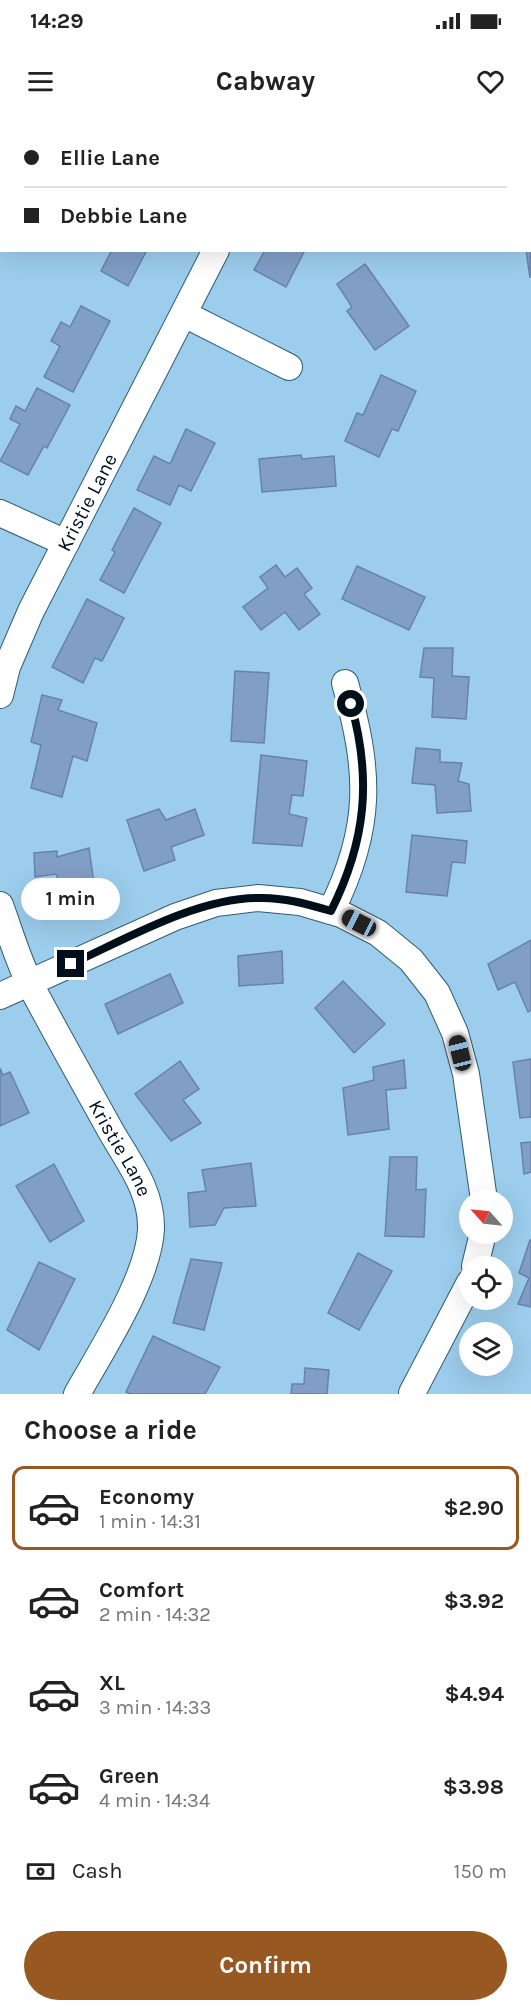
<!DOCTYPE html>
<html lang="en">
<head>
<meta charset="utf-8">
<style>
  :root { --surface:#fff; --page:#f2f2f2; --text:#222; --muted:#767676; --line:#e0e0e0; --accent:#985822 }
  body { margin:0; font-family:Karla,sans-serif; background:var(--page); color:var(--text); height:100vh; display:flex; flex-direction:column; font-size:22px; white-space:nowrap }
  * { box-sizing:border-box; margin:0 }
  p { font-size:20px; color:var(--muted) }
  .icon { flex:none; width:33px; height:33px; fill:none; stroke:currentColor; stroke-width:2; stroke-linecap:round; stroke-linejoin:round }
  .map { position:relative; height:1274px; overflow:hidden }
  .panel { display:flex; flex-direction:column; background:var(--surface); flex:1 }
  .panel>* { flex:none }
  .banner { position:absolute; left:0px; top:0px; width:531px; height:132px; box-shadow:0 6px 24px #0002; display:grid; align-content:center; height:132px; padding:0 24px; background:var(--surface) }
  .needle { width:39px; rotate:297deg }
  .tools { position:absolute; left:459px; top:1070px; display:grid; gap:12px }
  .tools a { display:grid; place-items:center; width:54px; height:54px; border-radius:50%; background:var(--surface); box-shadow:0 6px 24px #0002; font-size:30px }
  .end { position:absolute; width:27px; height:27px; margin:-14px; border:8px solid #000f19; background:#fff; box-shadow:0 0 0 3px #fff }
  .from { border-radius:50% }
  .bubble { position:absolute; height:42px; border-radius:21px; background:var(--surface); box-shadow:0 6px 24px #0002; font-size:20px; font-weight:700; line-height:42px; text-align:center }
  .car { position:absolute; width:18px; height:36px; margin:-18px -9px; border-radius:8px; box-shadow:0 0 4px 2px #0007; background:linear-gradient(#222 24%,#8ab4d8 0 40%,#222 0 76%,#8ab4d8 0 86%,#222 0) }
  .banner b { display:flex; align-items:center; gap:21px; height:57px; font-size:22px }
  .banner b+b { border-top:2px solid var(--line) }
  .banner i { width:15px; height:15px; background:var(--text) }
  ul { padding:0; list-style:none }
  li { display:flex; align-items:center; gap:18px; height:84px; margin:0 12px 9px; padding:0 12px; border:3px solid transparent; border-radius:12px }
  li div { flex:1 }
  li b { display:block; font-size:22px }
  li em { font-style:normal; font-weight:700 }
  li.on { border-color:var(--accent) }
  li>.icon { width:54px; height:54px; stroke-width:1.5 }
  h2 { padding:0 24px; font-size:27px; line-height:72px }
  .pay { display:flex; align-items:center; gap:15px; height:66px; padding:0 24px; font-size:22px }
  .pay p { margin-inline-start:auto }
  .primary-button { display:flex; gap:12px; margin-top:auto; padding:12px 24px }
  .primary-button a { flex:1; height:69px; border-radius:36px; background:var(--accent); color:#fff; font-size:24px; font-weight:700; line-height:69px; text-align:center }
  .status { display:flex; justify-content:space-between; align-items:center; height:42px; padding:0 30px; background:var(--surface); direction:ltr }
  .status svg { height:16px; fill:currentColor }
  header { display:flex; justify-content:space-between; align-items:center; height:78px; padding:0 24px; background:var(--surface); font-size:27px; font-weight:700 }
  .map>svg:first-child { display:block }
  .building { fill:#819ec6; stroke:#6783aa; stroke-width:1.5 }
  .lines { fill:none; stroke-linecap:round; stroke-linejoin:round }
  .minor-casing { stroke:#2e5c77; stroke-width:28 }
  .minor { stroke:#fff; stroke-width:26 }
  .route { stroke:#000f19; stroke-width:8 }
  .labels { text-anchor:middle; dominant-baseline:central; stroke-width:4.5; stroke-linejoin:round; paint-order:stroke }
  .street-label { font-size:20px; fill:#000f19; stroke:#a9daf9 }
</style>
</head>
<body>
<div class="status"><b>14:29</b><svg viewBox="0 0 49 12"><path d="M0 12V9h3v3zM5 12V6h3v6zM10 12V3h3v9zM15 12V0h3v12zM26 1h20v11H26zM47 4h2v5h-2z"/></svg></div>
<header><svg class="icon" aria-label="menu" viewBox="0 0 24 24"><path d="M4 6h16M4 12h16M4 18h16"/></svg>Cabway<svg class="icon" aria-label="heart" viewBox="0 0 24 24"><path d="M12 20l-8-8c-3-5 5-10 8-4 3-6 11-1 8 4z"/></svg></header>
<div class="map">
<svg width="531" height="1274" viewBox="0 0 531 1274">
  <rect width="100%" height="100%" fill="#9ccdec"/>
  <g class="building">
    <polygon points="175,0 205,0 208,2 174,2"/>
    <polygon points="531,1 531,60 530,60 529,2"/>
    <polygon points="530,92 531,92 530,158 526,130 530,130"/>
    <polygon points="112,130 147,130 128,166 101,151"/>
    <polygon points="265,130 305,130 286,167 254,150"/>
    <polygon points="365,144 409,206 375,230 347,191 352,187 337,164"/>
    <polygon points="81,186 110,201 73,272 44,257 60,226 51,221 61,202 70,207"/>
    <polygon points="381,255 416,271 398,311 392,309 379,337 345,321 357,293 363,295"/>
    <polygon points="37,268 70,285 47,328 44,326 28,355 0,341 20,304 10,299 16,286 25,291"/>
    <polygon points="186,309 215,323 191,371 179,365 170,385 137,370 154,336 170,344"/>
    <polygon points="301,335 302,339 334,336 336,366 262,372 259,339"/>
    <polygon points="134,388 161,403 124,473 100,460 115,432 112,430"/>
    <polygon points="276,445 285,457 297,448 312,468 304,474 320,494 299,510 285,492 261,510 243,487 268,468 260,457"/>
    <polygon points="357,446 425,477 409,510 342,479"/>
    <polygon points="87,479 124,498 102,541 95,538 83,563 52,547"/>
    <polygon points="424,528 453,528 452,556 469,557 466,599 432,597 434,558 420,557"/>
    <polygon points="235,551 269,553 264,623 231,621"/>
    <polygon points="42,575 62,580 58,590 97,603 87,641 73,636 62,677 31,668 41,625 31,622"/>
    <polygon points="416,628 440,630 440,642 462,643 458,661 469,664 471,691 437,693 435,665 412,663"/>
    <polygon points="261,635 307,641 303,676 292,675 289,694 307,698 302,726 253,723"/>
    <polygon points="159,689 166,700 195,689 204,715 171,727 175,740 144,751 127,700"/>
    <polygon points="412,715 467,721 465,743 452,742 447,776 406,772"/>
    <polygon points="89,728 95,771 65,777 56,754 35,757 34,733 57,731 57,737"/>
    <polygon points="531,820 531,890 528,892 515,862 498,870 488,844"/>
    <polygon points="282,831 283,863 239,866 238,836"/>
    <polygon points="170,854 183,883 118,914 105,884"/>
    <polygon points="343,861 385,904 354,933 315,888"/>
    <polygon points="531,939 531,997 520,998 513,942"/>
    <polygon points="404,940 406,968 386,970 389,1009 348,1015 343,968 374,960 373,947"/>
    <polygon points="180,941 199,969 183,980 201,1003 171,1021 135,974"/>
    <polygon points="0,948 3,955 10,952 29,993 0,1006"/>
    <polygon points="531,1022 531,1052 524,1054 521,1023"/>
    <polygon points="390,1037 417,1037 416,1070 426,1069 424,1117 385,1116"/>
    <polygon points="251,1043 256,1086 224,1088 215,1105 190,1107 188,1073 206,1071 202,1050"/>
    <polygon points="54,1044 84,1101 50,1122 16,1066"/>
    <polygon points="530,1120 531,1120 531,1187 518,1184 529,1158 519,1153"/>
    <polygon points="358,1133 392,1151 359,1210 328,1193"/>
    <polygon points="191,1139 222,1143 204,1210 173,1203"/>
    <polygon points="39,1142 75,1159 39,1230 7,1210"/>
    <polygon points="153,1216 220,1247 205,1274 130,1274 126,1272"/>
    <polygon points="305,1248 329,1250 327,1274 291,1274 292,1264 304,1264"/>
  </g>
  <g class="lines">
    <g class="minor-casing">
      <g id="minor">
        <polyline points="281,2 282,0"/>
        <polyline points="184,194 289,247"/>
        <polyline points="0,393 66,423"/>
        <path id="s1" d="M0 575 7 547 31 491 216 130"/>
        <path id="s2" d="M0 785C10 812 18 841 31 866 56 913 82 959 108 1006 126 1039 152 1069 151 1109 149 1158 101 1231 77 1274"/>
        <path d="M331 791C373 707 370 651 345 563"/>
        <polyline points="0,876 175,797 216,783 258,778 300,782 341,794 378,813 411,840 437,873 455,913 466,954 484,1080"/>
        <polyline points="475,1146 483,1113"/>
        <polyline points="412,1273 470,1162"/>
      </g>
    </g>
    <use href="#minor" class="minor"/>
  </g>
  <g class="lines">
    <path class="route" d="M71 844C126 819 197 778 258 778 283 777 307 784 331 791 366 721 372 659 351 584"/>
  </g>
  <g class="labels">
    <g class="street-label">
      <text stroke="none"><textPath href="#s1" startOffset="212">Kristie Lane</textPath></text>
      <text stroke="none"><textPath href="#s2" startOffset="272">Kristie Lane</textPath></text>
    </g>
  </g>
</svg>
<div class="tools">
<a><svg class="needle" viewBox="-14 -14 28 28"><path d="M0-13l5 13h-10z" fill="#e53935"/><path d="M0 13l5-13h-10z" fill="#767676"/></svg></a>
<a><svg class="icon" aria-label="locate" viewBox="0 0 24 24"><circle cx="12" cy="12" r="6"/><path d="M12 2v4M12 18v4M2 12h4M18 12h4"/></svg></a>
<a><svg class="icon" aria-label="layers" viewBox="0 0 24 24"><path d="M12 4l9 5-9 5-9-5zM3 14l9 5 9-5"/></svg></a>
</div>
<i class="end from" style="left:351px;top:584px"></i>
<i class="end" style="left:71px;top:844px"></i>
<div class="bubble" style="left:21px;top:758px;width:99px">1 min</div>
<i class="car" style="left:359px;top:803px;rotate:297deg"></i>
<i class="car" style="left:460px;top:933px;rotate:346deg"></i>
<div class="banner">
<b><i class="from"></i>Ellie Lane</b>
<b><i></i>Debbie Lane</b>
</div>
</div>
<section class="panel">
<h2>Choose a ride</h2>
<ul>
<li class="on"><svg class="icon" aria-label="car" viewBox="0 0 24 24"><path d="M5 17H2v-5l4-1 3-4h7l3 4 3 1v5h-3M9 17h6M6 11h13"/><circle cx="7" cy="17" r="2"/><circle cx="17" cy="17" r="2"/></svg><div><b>Economy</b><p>1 min · 14:31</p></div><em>$2.90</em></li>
<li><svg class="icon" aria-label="car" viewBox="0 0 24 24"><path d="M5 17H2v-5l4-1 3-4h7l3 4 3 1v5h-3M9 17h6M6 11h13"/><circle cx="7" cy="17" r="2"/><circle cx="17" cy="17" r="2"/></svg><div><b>Comfort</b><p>2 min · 14:32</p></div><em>$3.92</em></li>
<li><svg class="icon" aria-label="car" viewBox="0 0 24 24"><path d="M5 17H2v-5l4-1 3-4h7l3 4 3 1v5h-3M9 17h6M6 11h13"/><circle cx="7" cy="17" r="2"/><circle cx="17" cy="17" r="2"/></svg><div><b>XL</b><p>3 min · 14:33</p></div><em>$4.94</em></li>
<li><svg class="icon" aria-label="car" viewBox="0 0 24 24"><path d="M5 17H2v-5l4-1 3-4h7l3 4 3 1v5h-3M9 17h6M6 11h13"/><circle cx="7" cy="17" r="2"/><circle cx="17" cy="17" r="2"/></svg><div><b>Green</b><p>4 min · 14:34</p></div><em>$3.98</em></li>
</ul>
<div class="pay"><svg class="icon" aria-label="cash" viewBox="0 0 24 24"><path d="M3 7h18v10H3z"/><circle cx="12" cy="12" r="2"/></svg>Cash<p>150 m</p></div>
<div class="primary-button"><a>Confirm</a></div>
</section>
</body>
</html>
